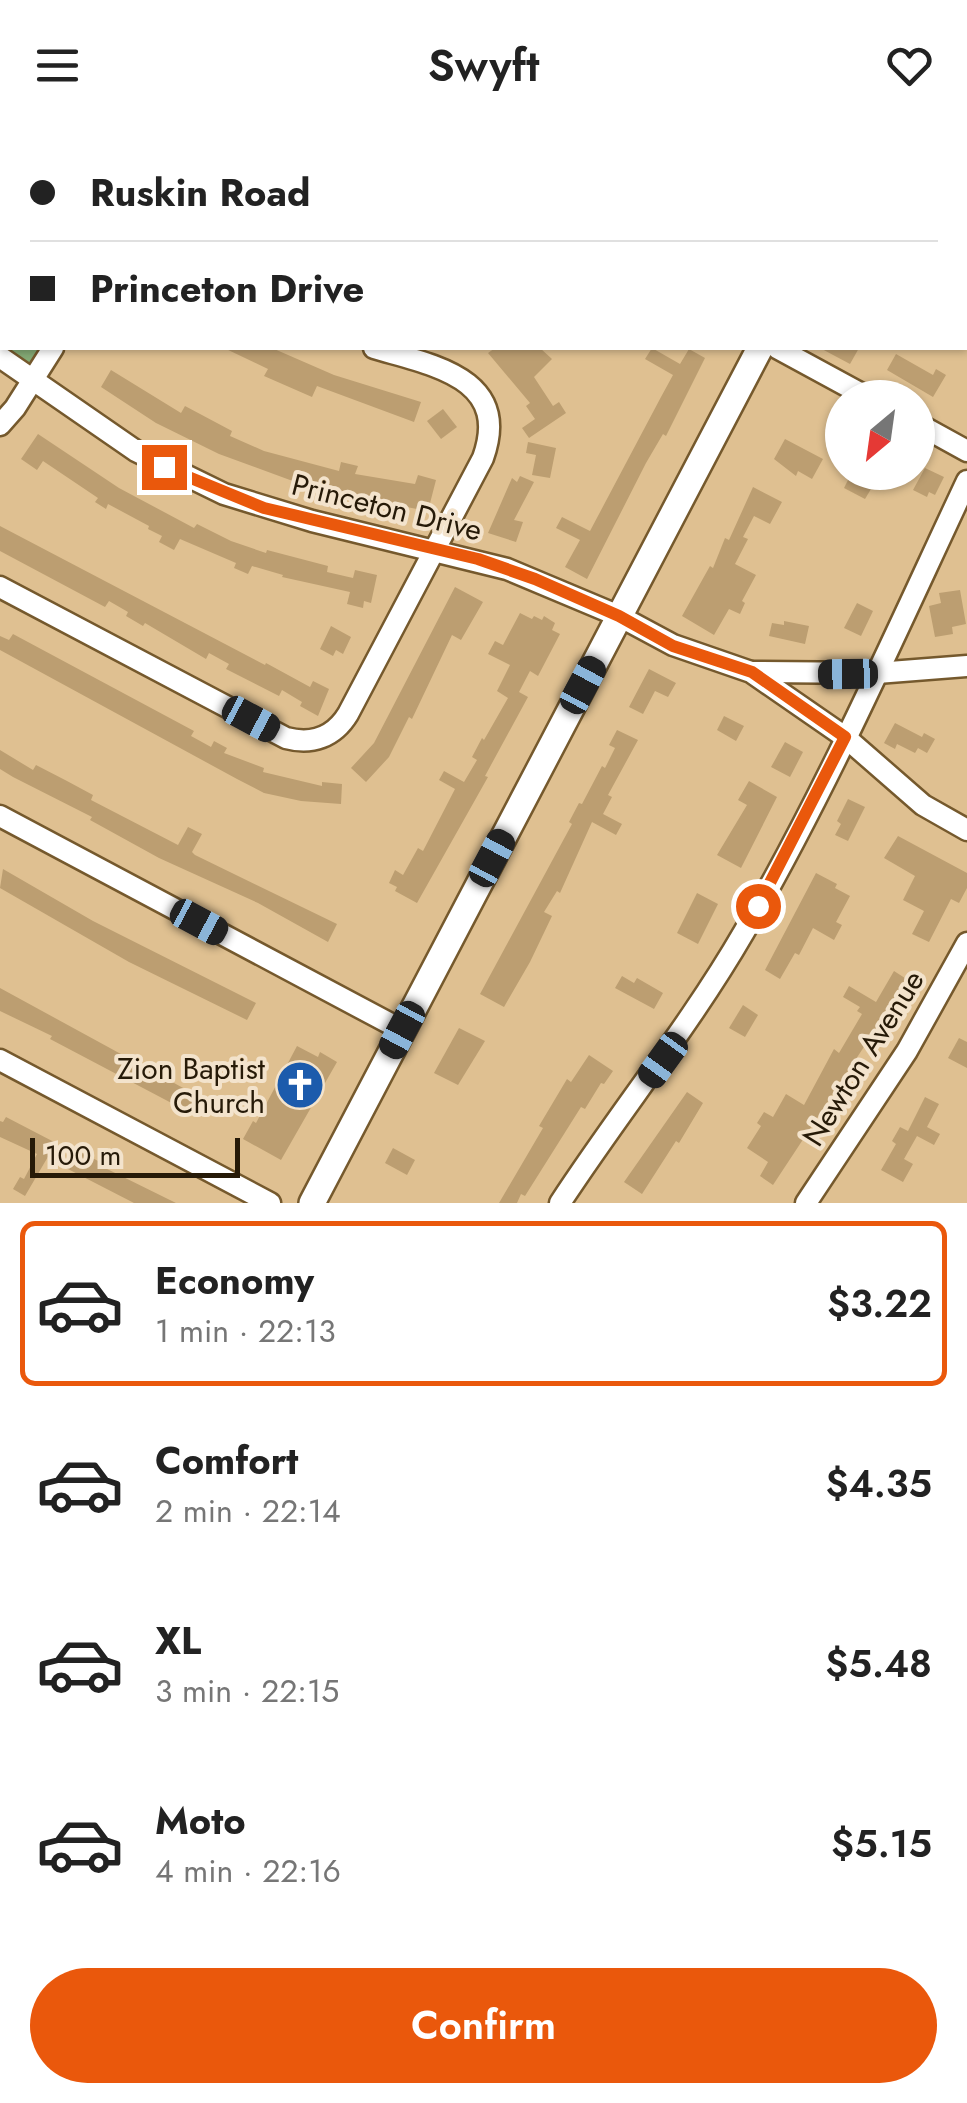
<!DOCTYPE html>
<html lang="en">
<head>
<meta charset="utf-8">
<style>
  :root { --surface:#fff; --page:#f6f6f6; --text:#222; --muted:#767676; --line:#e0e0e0; --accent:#ea580c }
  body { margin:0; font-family:Jost,sans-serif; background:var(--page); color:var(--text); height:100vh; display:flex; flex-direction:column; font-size:38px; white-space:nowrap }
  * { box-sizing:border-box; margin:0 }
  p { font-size:32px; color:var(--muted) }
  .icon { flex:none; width:55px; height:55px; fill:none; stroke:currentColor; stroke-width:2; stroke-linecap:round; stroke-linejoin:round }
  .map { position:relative; height:1073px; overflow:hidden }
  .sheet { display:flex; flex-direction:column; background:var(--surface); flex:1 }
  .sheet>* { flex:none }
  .hud { position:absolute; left:0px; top:0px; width:968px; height:220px; box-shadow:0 2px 8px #0004; display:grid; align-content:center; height:220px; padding:0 30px; background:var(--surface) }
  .needle { width:65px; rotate:209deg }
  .controls { position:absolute; left:825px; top:250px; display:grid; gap:20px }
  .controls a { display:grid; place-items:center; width:110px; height:110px; border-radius:50%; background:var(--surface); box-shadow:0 2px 8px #0004; font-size:50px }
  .scale { position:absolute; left:30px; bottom:25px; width:210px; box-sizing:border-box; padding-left:10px; border:5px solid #261a08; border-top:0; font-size:28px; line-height:35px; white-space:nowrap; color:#261a08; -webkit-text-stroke:8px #f3e3cc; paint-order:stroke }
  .end { position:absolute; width:45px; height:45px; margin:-22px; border:12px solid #ea580c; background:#fff; box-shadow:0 0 0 5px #fff }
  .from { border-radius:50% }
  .car { position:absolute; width:30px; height:60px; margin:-30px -15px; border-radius:12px; box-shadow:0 0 8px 2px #0007; background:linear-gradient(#222 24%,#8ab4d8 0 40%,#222 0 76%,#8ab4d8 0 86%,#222 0) }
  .hud b { display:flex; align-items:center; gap:35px; height:95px; font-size:38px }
  .hud b+b { border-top:2px solid var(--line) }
  .hud i { width:25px; height:25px; background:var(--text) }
  ul { padding:18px 0 0; list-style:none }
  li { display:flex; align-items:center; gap:30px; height:165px; margin:0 20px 15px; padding:0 10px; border:5px solid transparent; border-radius:15px }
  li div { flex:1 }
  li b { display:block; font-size:38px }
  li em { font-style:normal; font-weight:600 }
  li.active { border-color:var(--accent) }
  li>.icon { width:90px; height:90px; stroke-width:1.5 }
  .primary-button { display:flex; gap:20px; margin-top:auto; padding:20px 30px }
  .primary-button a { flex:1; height:115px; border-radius:60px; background:var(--accent); color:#fff; font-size:40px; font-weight:600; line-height:115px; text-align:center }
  header { display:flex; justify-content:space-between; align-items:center; height:130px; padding:0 30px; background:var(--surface); font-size:45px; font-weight:600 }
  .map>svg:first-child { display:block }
  .green { fill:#85ab76 }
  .building { fill:#bc9e71 }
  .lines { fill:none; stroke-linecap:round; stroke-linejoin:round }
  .minor-casing { stroke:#75592d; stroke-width:25 }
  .major-casing { stroke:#75592d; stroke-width:30 }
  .minor { stroke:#fff; stroke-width:20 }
  .major { stroke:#fff; stroke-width:25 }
  .route { stroke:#ea580c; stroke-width:12 }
  .labels { text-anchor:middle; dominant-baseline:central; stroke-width:8; stroke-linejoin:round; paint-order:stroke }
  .street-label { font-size:30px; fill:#261a08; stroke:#f3e3cc }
  .poi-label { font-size:30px; fill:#261a08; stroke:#f3e3cc; text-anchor:end }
</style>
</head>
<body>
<header><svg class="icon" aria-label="menu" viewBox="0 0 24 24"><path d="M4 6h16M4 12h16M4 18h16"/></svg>Swyft<svg class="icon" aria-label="heart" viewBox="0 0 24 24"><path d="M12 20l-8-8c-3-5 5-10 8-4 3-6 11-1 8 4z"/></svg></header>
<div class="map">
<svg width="967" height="1073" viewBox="0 0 967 1073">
  <rect width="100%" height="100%" fill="#dfc091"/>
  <polygon class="green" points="0,0 127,0 2,2 2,218 46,218 33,250 0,232"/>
  <g class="building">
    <polygon points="224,218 272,218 334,245 421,272 414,292 317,256 312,267 264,246 268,239"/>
    <polygon points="495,218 540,218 552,229 534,247 553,276 559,272 566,283 529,308 522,298 535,289 526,276 530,273 488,223"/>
    <polygon points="652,218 680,234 689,219 705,228 666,306 663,304 646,333 587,449 565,437 580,410 556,398 562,387 590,401 661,267 673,245 645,229"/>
    <polygon points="820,218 859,218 850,234"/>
    <polygon points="896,224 933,245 936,239 946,245 933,267 887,240"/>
    <polygon points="111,240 181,283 185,276 232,301 230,306 264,321 339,341 341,332 358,336 355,344 415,354 418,345 436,350 428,381 363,369 290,350 219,324 156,293 101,257"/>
    <polygon points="443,279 457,297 441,309 427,291"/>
    <polygon points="38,304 119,358 194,398 197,394 231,411 266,423 267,420 328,436 327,442 353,448 355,440 377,445 371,473 364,471 363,478 347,474 350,462 282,447 283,445 252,436 248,444 234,438 236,433 180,409 174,420 159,412 162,406 148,399 149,396 108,374 106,379 95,372 98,368 43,331 37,340 21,329"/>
    <polygon points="785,309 823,329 812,349 798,341 796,346 774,329"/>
    <polygon points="528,312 556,318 550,348 532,345 536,325 526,323"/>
    <polygon points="925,338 944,347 935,365 929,362 927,367 913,360"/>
    <polygon points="852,342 874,354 865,369 844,358"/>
    <polygon points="520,346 534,352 514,390 523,392 516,412 488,403 512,348 517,352"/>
    <polygon points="753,357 782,372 770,394 754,386 743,407 748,409 735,434 756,445 742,471 745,473 740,484 729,479 714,505 682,486 710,436 713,438 725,408 729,410"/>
    <polygon points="0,396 265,535 266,533 310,557 313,551 329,559 318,586 300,576 302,572 282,560 279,566 226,539 229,534 209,523 206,529 145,493 143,496 126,486 128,482 109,471 105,477 0,421"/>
    <polygon points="455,457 483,472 461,510 452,505 412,589 409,587 389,627 366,652 351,638 374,613"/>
    <polygon points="960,460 966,494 952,497 953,504 935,507 929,476 941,473 939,463"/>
    <polygon points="857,473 873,481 861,506 844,498"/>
    <polygon points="520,483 532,489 534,486 542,490 544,486 555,493 552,500 560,504 538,546 530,541 519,562 528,567 485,646 488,647 417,773 395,761 397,757 389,753 395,740 403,745 418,718 423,721 455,659 439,650 444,641 464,652 477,630 472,627 482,608 484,610 508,568 497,561 510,535 488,524 495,511 503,515"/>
    <polygon points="784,491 809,496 805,514 769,506 772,493 784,495"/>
    <polygon points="331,496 351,507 343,524 336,520 333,526 320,519"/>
    <polygon points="13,504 194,601 191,606 211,617 214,611 227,618 224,623 264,638 263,642 322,656 322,652 342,654 341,674 301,671 264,663 237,649 0,520 0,506 9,510"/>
    <polygon points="649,539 676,553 668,567 655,561 643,584 629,577"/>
    <polygon points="724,586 744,596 736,611 717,600"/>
    <polygon points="895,593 922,607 924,603 935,609 927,623 918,618 915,623 897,614 895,619 884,613"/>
    <polygon points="617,600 638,610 608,665 612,667 603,684 622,694 616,705 592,692 560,763 557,761 544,782 552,786 530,832 504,877 480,864 572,694 569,692 579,673 582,674 602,636 605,638 615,618 609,615"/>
    <polygon points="785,612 803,622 790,647 771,637"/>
    <polygon points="0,620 33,640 36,635 67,651 93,665 91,670 178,715 188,697 202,704 192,722 195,725 337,794 328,812 258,773 159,728 90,690 92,687 13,647 0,639"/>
    <polygon points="749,651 777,667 741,738 717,725 747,675 738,670"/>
    <polygon points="848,669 865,677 848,711 835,705 841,694 837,691"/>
    <polygon points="898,706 967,743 967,758 959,773 951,769 929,812 912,804 924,781 903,770 915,746 884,728"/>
    <polygon points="3,739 93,791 256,873 247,890 129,832 0,758"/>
    <polygon points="816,743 837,754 835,758 850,766 836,792 842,795 834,810 813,798 799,825 795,823 780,849 765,840"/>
    <polygon points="697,763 718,774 698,814 677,803"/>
    <polygon points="894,841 908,850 773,1055 760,1046 768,1032 747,1018 761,996 757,993 764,982 773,987 786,964 804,975 834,919 839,923 862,884 857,881 860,877 843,867 849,856 876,872"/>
    <polygon points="622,846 634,853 637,848 663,863 654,879 615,858"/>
    <polygon points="0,858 207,971 198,987 50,909 52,906 0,881"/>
    <polygon points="743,875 758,885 745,907 729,898"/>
    <polygon points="459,898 485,911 458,955 434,943"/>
    <polygon points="959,908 967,912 967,938 948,928"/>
    <polygon points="297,916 318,927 320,922 337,932 281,1030 243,1009 253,991 256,993"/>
    <polygon points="589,925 613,941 604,954 601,953 585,979 581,977 525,1066 521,1064 517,1073 499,1073 543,998 539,996 567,949 571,952"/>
    <polygon points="687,962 703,973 679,1013 676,1011 642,1064 624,1052"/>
    <polygon points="925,967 939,974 927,997 940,1004 934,1015 917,1006 904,1029 913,1034 903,1052 881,1040 896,1014 892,1011 900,997 908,1001"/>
    <polygon points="6,987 56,1013 25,1066 13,1059 20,1047 24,1049 37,1024 0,1007 0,991 3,992"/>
    <polygon points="393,1018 415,1030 407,1045 385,1033"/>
    <polygon points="79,1021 100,1032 99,1035 176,1073 134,1073 64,1037 72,1022 77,1024"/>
  </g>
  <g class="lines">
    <g class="minor-casing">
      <g id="minor">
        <polyline points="316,0 321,2"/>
        <polyline points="126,2 127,0"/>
        <polyline points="343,2 345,0"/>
        <polyline points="365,2 367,0"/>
        <polyline points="600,2 601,0"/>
        <polyline points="965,64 967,65"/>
        <polyline points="777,218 869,268"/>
        <polyline points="0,227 136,321 224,364 312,391 507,439 619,486 673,515 751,542 845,607 923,675 967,700"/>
        <polyline points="918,294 967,321"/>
        <polyline points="0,295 15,278 53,218"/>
        <path d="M0 457 286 608C312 615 334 607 348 584L483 328C512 247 431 235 374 218"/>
        <polyline points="753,542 877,543 967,536"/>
        <polyline points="0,686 402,900"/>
        <polyline points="0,930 270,1073"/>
        <path d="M560 1073C620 981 689 897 744 802 828 657 896 502 967 351"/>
        <polyline points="806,1073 907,921 967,813"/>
      </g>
    </g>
    <g class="major-casing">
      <g id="major">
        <polyline points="873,2 874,0"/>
        <polyline points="312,1073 760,218"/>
      </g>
    </g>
    <use href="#minor" class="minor"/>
    <use href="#major" class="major"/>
  </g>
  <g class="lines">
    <polyline class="route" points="164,337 264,378 478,429 535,449 619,486 673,516 752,542 845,607 758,776"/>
  </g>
  <defs>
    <g id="church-disc" transform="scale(2.5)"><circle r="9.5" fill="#1c5bac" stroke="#f3e3cc"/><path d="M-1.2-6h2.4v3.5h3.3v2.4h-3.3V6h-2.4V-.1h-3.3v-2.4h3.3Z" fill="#fff"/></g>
  </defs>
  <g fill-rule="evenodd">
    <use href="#church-disc" x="300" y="955"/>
  </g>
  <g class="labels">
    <g class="street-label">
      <text transform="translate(387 377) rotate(14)">Princeton Drive</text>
      <text transform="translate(863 928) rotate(-58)">Newton Avenue</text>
    </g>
    <g class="poi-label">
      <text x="265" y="938">Zion Baptist<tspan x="265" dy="34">Church</tspan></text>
    </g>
  </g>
</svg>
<div class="controls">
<a><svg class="needle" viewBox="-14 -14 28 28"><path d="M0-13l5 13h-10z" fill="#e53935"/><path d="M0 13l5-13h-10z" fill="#767676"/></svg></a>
</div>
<div class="scale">100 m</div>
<i class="end from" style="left:758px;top:776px"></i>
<i class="end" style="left:164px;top:337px"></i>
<i class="car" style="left:848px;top:544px;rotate:269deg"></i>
<i class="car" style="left:583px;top:555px;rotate:28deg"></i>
<i class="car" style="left:251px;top:589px;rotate:118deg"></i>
<i class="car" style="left:492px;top:728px;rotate:28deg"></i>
<i class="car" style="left:199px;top:792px;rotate:118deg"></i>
<i class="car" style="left:402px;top:900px;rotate:208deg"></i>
<i class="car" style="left:663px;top:930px;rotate:216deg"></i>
<div class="hud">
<b><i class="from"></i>Ruskin Road</b>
<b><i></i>Princeton Drive</b>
</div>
</div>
<section class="sheet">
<ul>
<li class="active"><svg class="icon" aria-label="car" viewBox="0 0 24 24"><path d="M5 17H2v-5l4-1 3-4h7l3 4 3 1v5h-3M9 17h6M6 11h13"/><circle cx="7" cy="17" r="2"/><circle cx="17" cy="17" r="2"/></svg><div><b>Economy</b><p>1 min · 22:13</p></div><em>$3.22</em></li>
<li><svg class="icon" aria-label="car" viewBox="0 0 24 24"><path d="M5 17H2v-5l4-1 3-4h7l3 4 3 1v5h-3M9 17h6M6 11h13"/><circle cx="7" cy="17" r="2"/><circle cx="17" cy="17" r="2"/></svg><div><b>Comfort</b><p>2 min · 22:14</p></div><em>$4.35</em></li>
<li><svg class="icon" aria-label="car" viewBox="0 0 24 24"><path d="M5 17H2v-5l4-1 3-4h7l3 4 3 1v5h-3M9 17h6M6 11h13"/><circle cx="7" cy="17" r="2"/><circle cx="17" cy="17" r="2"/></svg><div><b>XL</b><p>3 min · 22:15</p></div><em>$5.48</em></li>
<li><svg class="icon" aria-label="car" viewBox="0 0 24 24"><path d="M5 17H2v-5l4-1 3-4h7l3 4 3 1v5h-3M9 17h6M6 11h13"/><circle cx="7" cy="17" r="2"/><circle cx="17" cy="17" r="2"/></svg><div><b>Moto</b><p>4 min · 22:16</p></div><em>$5.15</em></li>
</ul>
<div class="primary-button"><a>Confirm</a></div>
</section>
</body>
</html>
